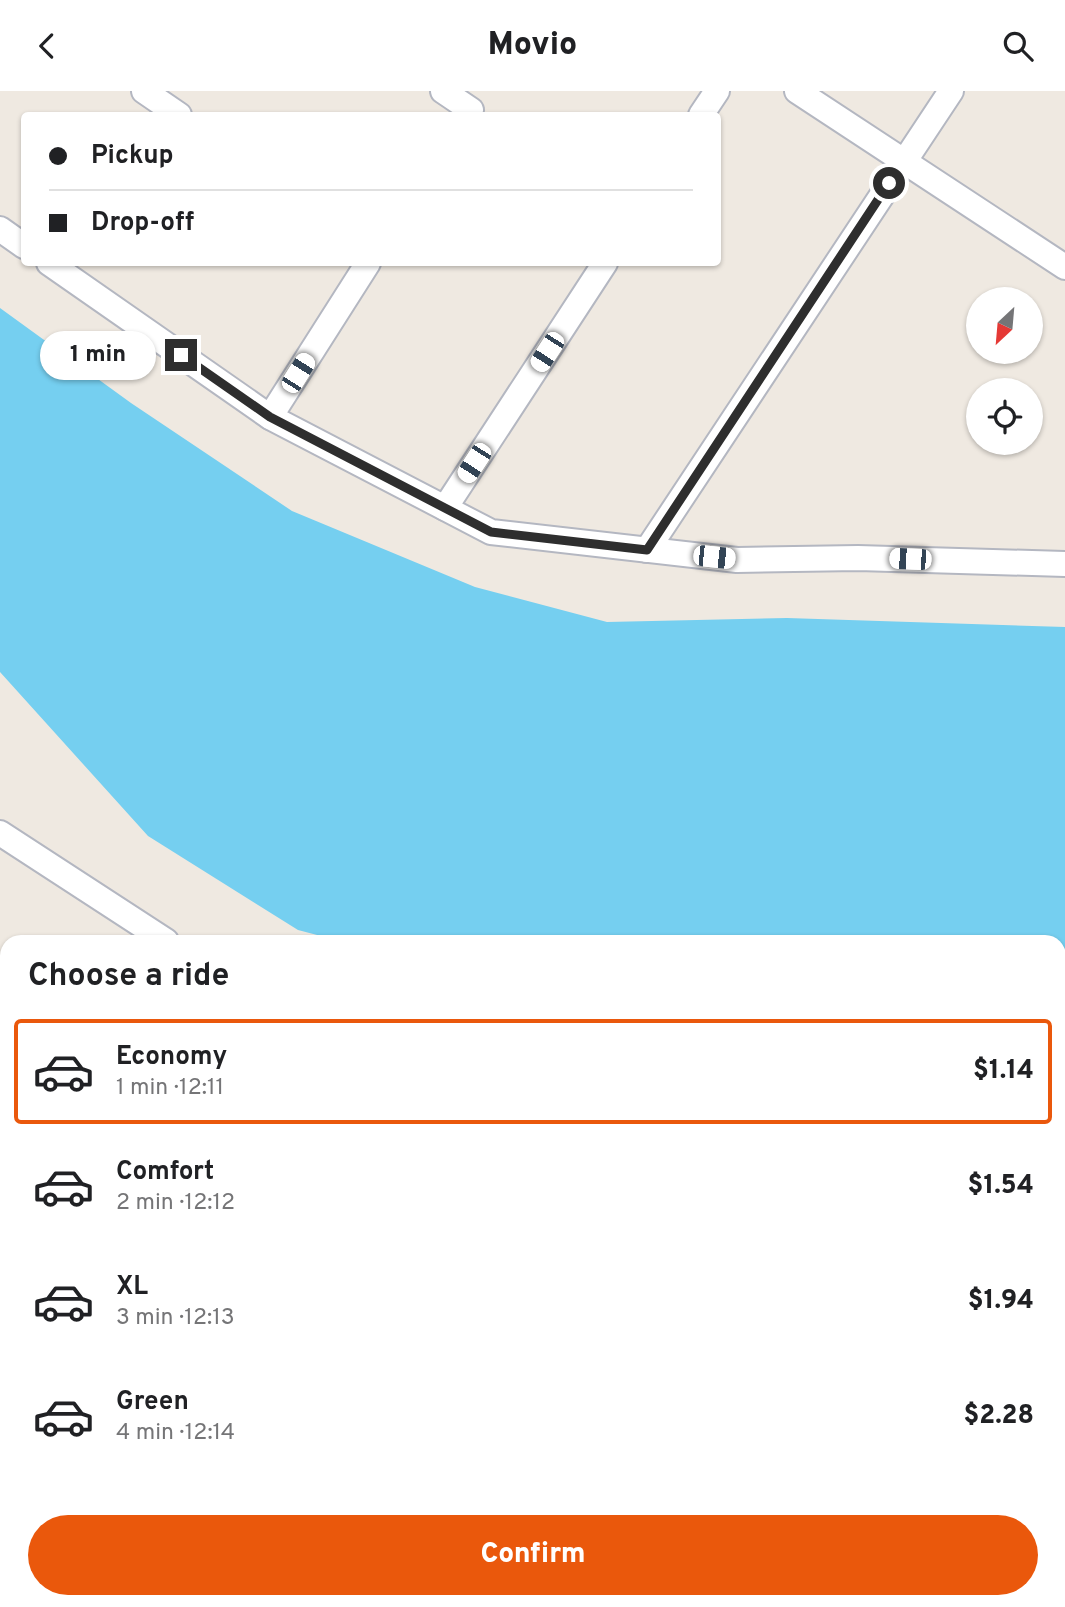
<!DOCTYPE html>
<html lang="en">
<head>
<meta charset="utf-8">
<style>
  :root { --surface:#fff; --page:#f6f6f6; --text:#202124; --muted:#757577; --line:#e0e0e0; --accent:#ea580c }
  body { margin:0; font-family:Overpass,sans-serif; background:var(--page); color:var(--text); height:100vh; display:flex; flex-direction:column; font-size:26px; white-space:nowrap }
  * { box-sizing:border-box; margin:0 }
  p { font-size:23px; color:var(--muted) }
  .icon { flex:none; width:38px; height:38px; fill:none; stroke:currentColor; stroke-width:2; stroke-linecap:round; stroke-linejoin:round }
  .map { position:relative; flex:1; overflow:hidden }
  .sheet { position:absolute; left:0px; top:844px; width:1066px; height:674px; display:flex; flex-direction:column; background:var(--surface); border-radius:21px 21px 0 0; box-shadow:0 2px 5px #0004 }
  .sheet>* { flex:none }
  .top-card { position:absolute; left:21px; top:21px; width:700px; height:154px; border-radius:7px; box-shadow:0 2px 5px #0004; display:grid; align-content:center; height:154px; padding:0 28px; background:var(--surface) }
  .needle { width:46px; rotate:206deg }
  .fabs { position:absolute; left:966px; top:196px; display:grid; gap:14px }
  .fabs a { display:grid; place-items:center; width:77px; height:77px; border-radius:50%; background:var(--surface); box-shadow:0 2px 5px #0004; font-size:35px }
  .end { position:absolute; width:32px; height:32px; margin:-16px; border:9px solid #2e2e2e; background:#fff; box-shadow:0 0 0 4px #fff }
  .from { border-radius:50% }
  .bubble { position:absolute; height:49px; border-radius:24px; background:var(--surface); box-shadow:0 2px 5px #0004; font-size:23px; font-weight:800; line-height:49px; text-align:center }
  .car { position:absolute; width:21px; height:42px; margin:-21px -10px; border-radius:9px; box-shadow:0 0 5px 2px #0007; background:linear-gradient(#fff 24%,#345 0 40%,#fff 0 76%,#345 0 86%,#fff 0) }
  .top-card b { display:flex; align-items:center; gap:24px; height:66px; font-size:26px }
  .top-card b+b { border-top:2px solid var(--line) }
  .top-card i { width:18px; height:18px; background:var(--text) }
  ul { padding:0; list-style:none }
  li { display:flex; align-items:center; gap:21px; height:105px; margin:0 14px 10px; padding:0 14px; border:4px solid transparent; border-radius:7px }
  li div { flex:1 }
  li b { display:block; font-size:26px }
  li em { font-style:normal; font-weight:800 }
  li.active { border-color:var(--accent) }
  li>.icon { width:63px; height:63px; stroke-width:1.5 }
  h2 { padding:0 28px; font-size:32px; line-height:84px }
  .button { display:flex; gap:14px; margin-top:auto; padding:14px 28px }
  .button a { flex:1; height:80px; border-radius:42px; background:var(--accent); color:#fff; font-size:28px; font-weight:800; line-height:80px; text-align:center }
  header { display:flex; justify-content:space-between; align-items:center; height:91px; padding:0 28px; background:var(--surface); font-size:32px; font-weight:800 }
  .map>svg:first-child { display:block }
  .water { fill:#75cff0 }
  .building { fill:#cbc7bf; stroke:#cbc5ba; stroke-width:2 }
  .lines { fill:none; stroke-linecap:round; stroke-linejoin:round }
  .minor-casing { stroke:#b4b7c1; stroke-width:28 }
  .tertiary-casing { stroke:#b4b7c1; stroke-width:33 }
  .minor { stroke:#fff; stroke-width:24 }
  .tertiary { stroke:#fff; stroke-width:30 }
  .route { stroke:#2e2e2e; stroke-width:9 }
</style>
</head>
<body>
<header><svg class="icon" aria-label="back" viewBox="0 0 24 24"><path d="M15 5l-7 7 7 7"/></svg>Movio<svg class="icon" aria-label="search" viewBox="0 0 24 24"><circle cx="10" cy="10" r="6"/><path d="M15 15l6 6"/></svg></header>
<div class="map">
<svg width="1065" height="1516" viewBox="0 0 1065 1516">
  <rect width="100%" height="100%" fill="#efe9e1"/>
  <polygon class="water" points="0,217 131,312 292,420 475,496 607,531 787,527 1065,536 1065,866 1059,867 1059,850 340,850 298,839 148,745 0,581"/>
  <g class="building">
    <polygon points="7,1482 7,1510 51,1510 47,1516 5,1516 0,1513 0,1492"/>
    <polygon points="173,1510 222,1510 218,1516 169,1516"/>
    <polygon points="498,1510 520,1510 517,1516 507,1516"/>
    <polygon points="673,1510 740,1510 744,1513 742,1516 668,1516"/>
    <polygon points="827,1510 878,1510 874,1516 835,1516"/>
    <polygon points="970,1510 1024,1510 1020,1516 965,1516"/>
  </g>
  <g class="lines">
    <g class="minor-casing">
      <g id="minor">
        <polyline points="144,0 179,24"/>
        <polyline points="443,0 471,19"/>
        <polyline points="797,0 1065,176"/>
        <polyline points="701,24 717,0"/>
        <polyline points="0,138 24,155"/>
        <polyline points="49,172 270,326 491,441 737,469 858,467 1065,473"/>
        <polyline points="270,326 368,172"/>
        <polyline points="445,417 605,172"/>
        <polyline points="647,459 951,0"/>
        <polyline points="0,742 166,850"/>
        <polyline points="1059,964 1065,963"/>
        <polyline points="0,989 7,994"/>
        <polyline points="0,1416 7,1407"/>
        <polyline points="1059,1475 1065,1479"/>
        <polyline points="779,1510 787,1516"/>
      </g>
    </g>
    <g class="tertiary-casing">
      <g id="tertiary">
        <polyline points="0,1230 7,1235"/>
        <polyline points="0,1300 7,1305"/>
        <polyline points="311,1510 320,1516"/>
        <polyline points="407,1510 416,1516"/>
      </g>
    </g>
    <use href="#minor" class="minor"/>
    <use href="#tertiary" class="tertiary"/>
  </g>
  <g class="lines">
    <polyline class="route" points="181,264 270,326 491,441 647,459 889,92"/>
  </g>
</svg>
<div class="fabs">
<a><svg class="needle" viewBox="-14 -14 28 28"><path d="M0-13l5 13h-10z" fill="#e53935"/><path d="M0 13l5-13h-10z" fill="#757577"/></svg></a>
<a><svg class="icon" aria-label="locate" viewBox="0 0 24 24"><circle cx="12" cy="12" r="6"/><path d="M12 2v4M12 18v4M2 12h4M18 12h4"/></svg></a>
</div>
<i class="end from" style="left:889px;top:92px"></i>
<i class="end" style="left:181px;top:264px"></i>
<div class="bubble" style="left:40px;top:240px;width:116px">1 min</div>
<i class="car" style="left:547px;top:261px;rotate:213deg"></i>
<i class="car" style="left:298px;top:282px;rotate:32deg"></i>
<i class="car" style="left:474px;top:372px;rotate:213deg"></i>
<i class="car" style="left:714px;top:466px;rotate:96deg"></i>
<i class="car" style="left:910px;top:468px;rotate:272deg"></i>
<div class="top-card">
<b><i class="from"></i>Pickup</b>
<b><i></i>Drop-off</b>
</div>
<section class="sheet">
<h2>Choose a ride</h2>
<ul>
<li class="active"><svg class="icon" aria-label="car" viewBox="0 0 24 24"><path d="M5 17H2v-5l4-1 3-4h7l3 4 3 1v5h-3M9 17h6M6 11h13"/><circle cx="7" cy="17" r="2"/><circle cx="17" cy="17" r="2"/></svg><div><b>Economy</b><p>1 min · 12:11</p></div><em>$1.14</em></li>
<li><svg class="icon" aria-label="car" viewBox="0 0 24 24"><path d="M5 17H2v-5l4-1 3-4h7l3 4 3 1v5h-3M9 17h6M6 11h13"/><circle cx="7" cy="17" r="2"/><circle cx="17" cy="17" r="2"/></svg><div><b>Comfort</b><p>2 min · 12:12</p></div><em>$1.54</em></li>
<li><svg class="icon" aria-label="car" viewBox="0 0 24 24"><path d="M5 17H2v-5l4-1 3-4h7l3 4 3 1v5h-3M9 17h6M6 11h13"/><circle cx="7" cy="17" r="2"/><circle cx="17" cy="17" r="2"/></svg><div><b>XL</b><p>3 min · 12:13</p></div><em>$1.94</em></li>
<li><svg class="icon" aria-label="car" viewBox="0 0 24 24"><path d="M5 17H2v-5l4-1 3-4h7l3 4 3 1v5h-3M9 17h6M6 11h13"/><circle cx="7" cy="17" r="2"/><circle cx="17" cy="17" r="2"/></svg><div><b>Green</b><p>4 min · 12:14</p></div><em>$2.28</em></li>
</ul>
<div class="button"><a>Confirm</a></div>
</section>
</div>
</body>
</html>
